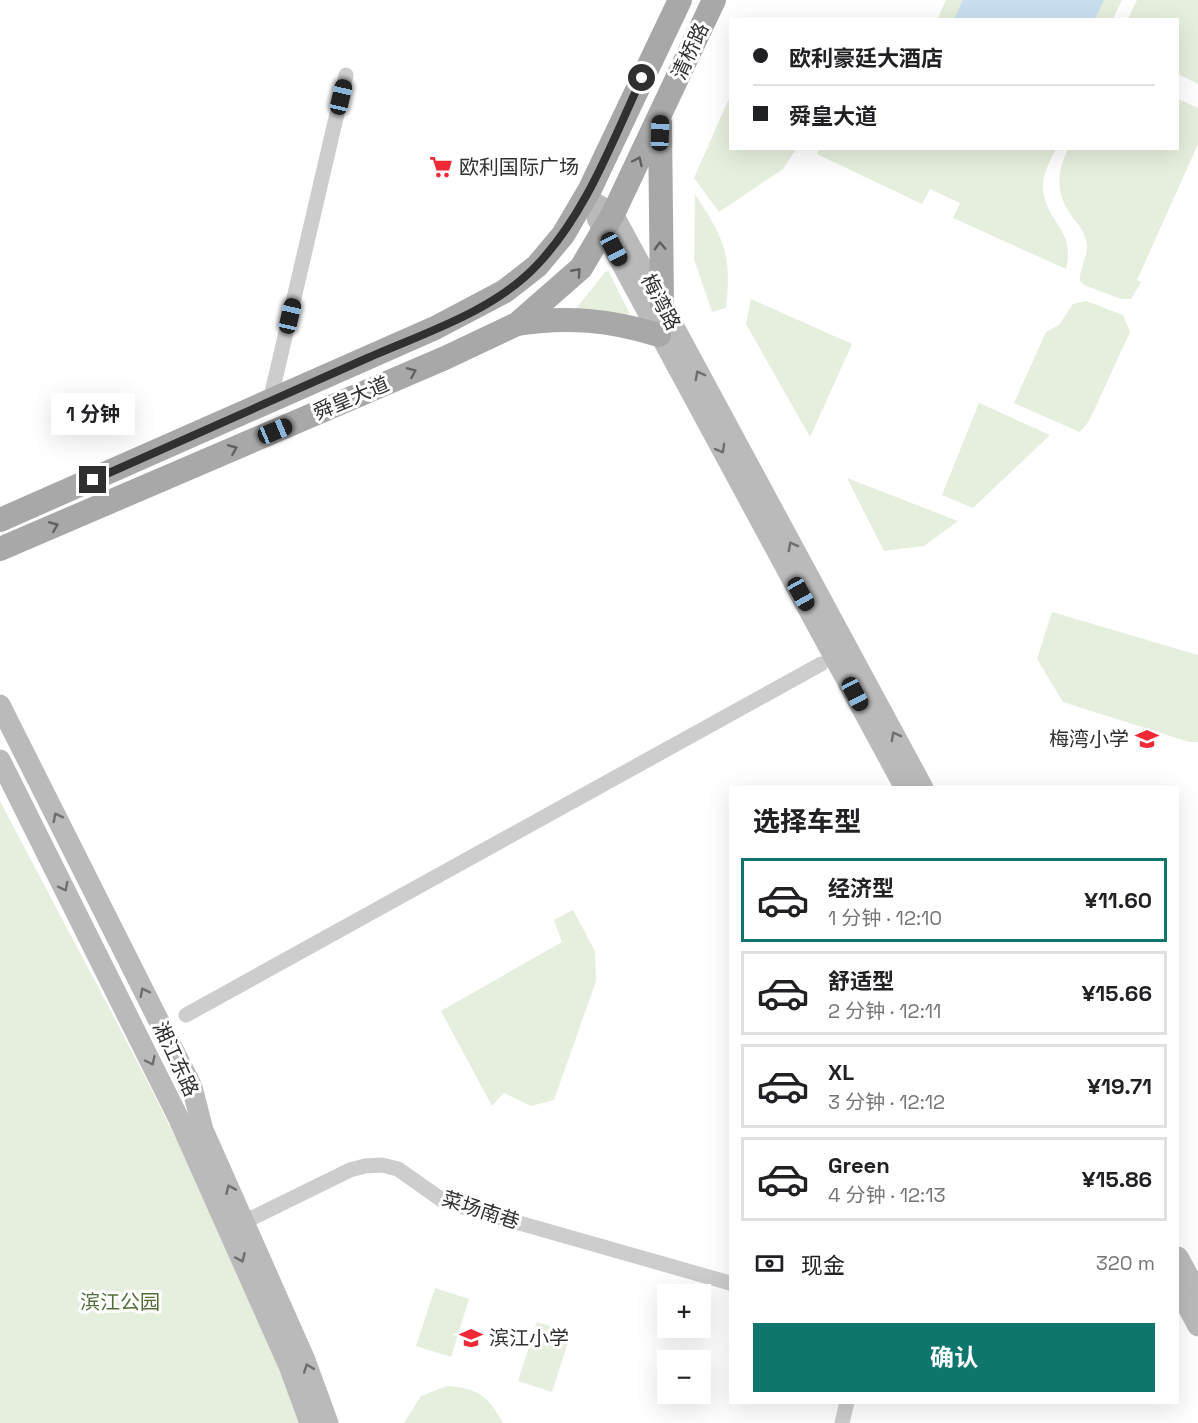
<!DOCTYPE html>
<html lang="zh">
<head>
<meta charset="utf-8">
<style>
  :root { --surface:#fff; --page:#f2f2f2; --text:#202124; --muted:#757577; --line:#e0e0e0; --accent:#0f766e }
  body { margin:0; font-family:"Space Grotesk","Noto Sans SC",sans-serif; background:var(--page); color:var(--text); height:100vh; display:flex; flex-direction:column; font-size:22px; white-space:nowrap }
  * { box-sizing:border-box; margin:0 }
  p { font-size:20px; color:var(--muted) }
  .icon { flex:none; width:33px; height:33px; fill:none; stroke:currentColor; stroke-width:2; stroke-linecap:round; stroke-linejoin:round }
  .map { position:relative; flex:1; overflow:hidden }
  .drawer { position:absolute; left:729px; top:786px; width:450px; height:618px; display:flex; flex-direction:column; background:var(--surface); border-radius:0px; box-shadow:0 6px 24px #0002 }
  .drawer>* { flex:none }
  .guide { position:absolute; left:729px; top:18px; width:450px; height:132px; border-radius:0px; box-shadow:0 6px 24px #0002; display:grid; align-content:center; height:132px; padding:0 24px; background:var(--surface) }
  .buttons { position:absolute; left:657px; top:1284px; display:grid; gap:12px }
  .buttons a { display:grid; place-items:center; width:54px; height:54px; border-radius:0px; background:var(--surface); box-shadow:0 6px 24px #0002; font-size:30px }
  .end { position:absolute; width:27px; height:27px; margin:-14px; border:8px solid #303030; background:#fff; box-shadow:0 0 0 3px #fff }
  .from { border-radius:50% }
  .bubble { position:absolute; height:42px; border-radius:0px; background:var(--surface); box-shadow:0 6px 24px #0002; font-size:20px; font-weight:700; line-height:42px; text-align:center }
  .car { position:absolute; width:18px; height:36px; margin:-18px -9px; border-radius:8px; box-shadow:0 0 4px 2px #0007; background:linear-gradient(#222 24%,#8ab4d8 0 40%,#222 0 76%,#8ab4d8 0 86%,#222 0) }
  .guide b { display:flex; align-items:center; gap:21px; height:57px; font-size:22px }
  .guide b+b { border-top:2px solid var(--line) }
  .guide i { width:15px; height:15px; background:var(--text) }
  ul { padding:0; list-style:none }
  li { display:flex; align-items:center; gap:18px; height:84px; margin:0 12px 9px; padding:0 12px; border:3px solid var(--line); border-radius:0px }
  li div { flex:1 }
  li b { display:block; font-size:22px }
  li em { font-style:normal; font-weight:700 }
  li.current { border-color:var(--accent) }
  li>.icon { width:54px; height:54px; stroke-width:1.5 }
  h2 { padding:0 24px; font-size:27px; line-height:72px }
  .pay { display:flex; align-items:center; gap:15px; height:66px; padding:0 24px; font-size:22px }
  .pay p { margin-inline-start:auto }
  .action { display:flex; gap:12px; margin-top:auto; padding:12px 24px }
  .action a { flex:1; height:69px; border-radius:0px; background:var(--accent); color:#fff; font-size:24px; font-weight:700; line-height:69px; text-align:center }
  .map>svg:first-child { display:block }
  .green { fill:#e6eedd }
  .water { fill:#c9dfef }
  .lines { fill:none; stroke-linecap:round; stroke-linejoin:round }
  .street { stroke:#cdcdcd; stroke-width:15 }
  .secondary { stroke:#bababa; stroke-width:21 }
  .primary { stroke:#a8a8a8; stroke-width:24 }
  .oneway { stroke:#606060 }
  .oneway2 { stroke:#6e6e6e }
  .route { stroke:#303030; stroke-width:8 }
  .labels { text-anchor:middle; dominant-baseline:central; stroke-width:6; stroke-linejoin:round; paint-order:stroke }
  .street-label { font-size:20px; fill:#303030; stroke:#fff }
  .poi-label { font-size:20px; fill:#303030; stroke:#fff; text-anchor:start }
  .park-label { font-size:20px; fill:#526f3a; stroke:#fff }
</style>
</head>
<body>
<div class="map">
<svg width="1198" height="1423" viewBox="0 0 1198 1423">
  <rect width="100%" height="100%" fill="#fff"/>
  <g class="green">
    <polygon points="946,0 1122,0 1113,19 937,20"/>
    <polygon points="1137,0 1198,0 1198,84 1178,74 1178,20 1128,19"/>
    <polygon points="730,96 730,148 796,149 783,169 719,212 694,178"/>
    <path d="M1178 99 1198 108V144L1137 280 1141 282 1131 299H1121L1084 285 1080 281C1079 267 1090 255 1086 240 1084 230 1077 223 1071 215 1055 192 1057 173 1068 149L1178 148Z"/>
    <path d="M819 149H1056C1050 161 1042 175 1043 189 1046 223 1076 229 1066 269L953 218 960 203 930 189 922 204 817 154Z"/>
    <path d="M695 194C724 239 732 254 726 308L712 312 694 259Z"/>
    <polygon points="606,271 609,272 630,314 574,311"/>
    <polygon points="751,299 852,344 810,437 746,324"/>
    <polygon points="1086,301 1123,315 1130,332 1089,421 1080,432 1014,403 1046,332 1059,325 1073,304"/>
    <polygon points="979,403 1050,435 973,508 942,495"/>
    <polygon points="847,478 958,521 924,546 884,551"/>
    <polygon points="1052,612 1198,655 1198,742 1189,742 1063,702 1037,659"/>
    <path d="M0 801C106 1005 222 1206 299 1423H0Z"/>
    <polygon points="573,910 595,951 596,981 554,1100 531,1106 504,1093 492,1106 441,1011 562,942 554,920"/>
    <polygon points="435,1288 469,1299 451,1357 416,1346"/>
    <polygon points="537,1322 571,1333 552,1392 518,1381"/>
    <path d="M447 1386C478 1388 488 1396 503 1423H404L421 1396Z"/>
  </g>
  <polygon class="water" points="963,0 1104,0 1095,19 954,19"/>
  <g class="lines">
    <g class="street">
      <polyline points="270,401 346,75"/>
      <polyline points="186,1015 821,664"/>
      <polyline points="244,1222 350,1170 365,1166 382,1165 398,1169 442,1200 463,1207 730,1283"/>
      <polyline points="842,1423 847,1402"/>
    </g>
    <g class="secondary">
      <polyline points="585,197 613,214 923,788"/>
      <polyline points="597,218 905,788"/>
      <polyline points="0,705 192,1087 203,1130 305,1360 328,1423"/>
      <polyline points="0,760 178,1117 289,1366 310,1423"/>
      <polyline points="1178,1257 1198,1294"/>
      <polyline points="1178,1289 1198,1326"/>
    </g>
    <g class="primary">
      <polyline points="660,123 662,304"/>
      <path d="M517 324C567 316 610 320 659 335"/>
      <polyline points="0,520 435,328 505,291 537,266 563,235 590,189 680,0"/>
      <polyline points="0,549 445,358 517,324 581,268 613,214 714,0"/>
    </g>
  </g>
  <defs><path id="oneway-chevron" d="M-2-3.5L2.5 0L-2 3.5" fill="none" stroke-width="1.6" stroke-linecap="round" stroke-linejoin="round" transform="scale(1.5)"/></defs>
  <g class="oneway">
    <use href="#oneway-chevron" transform="translate(638 161) rotate(-65)"/>
    <use href="#oneway-chevron" transform="translate(660 246) rotate(-92)"/>
    <use href="#oneway-chevron" transform="translate(577 272) rotate(-48)"/>
    <use href="#oneway-chevron" transform="translate(412 372) rotate(-23)"/>
    <use href="#oneway-chevron" transform="translate(233 449) rotate(-23)"/>
    <use href="#oneway-chevron" transform="translate(54 526) rotate(-23)"/>
  </g>
  <g class="oneway2">
    <use href="#oneway-chevron" transform="translate(699 375) rotate(-118)"/>
    <use href="#oneway-chevron" transform="translate(721 449) rotate(61)"/>
    <use href="#oneway-chevron" transform="translate(792 546) rotate(-118)"/>
    <use href="#oneway-chevron" transform="translate(895 736) rotate(-118)"/>
    <use href="#oneway-chevron" transform="translate(57 817) rotate(-117)"/>
    <use href="#oneway-chevron" transform="translate(64 887) rotate(63)"/>
    <use href="#oneway-chevron" transform="translate(144 992) rotate(-117)"/>
    <use href="#oneway-chevron" transform="translate(151 1061) rotate(65)"/>
    <use href="#oneway-chevron" transform="translate(230 1189) rotate(-114)"/>
    <use href="#oneway-chevron" transform="translate(241 1258) rotate(66)"/>
    <use href="#oneway-chevron" transform="translate(308 1368) rotate(-110)"/>
  </g>
  <g class="lines">
    <path class="route" d="M93 480C183 440 273 400 363 360 421 334 494 312 538 264 587 212 612 141 642 78"/>
  </g>
  <defs>
    <g id="supermarket-bare" transform="scale(1.8)"><path d="M-6-5.5h2.5l.6 2H6L4.5 2H-2.5L-4.4-4H-6ZM-1.5 3.2a1.3 1.3 0 1 0 .1 0ZM3 3.2a1.3 1.3 0 1 0 .1 0Z" fill="#f12935" stroke="#fff" stroke-width="2.5" paint-order="stroke"/></g>
    <g id="school-bare" transform="scale(1.8)"><path d="M0-5L7-2L0 1L-7-2ZM-4 1L0 2.5L4 1V4Q0 6-4 4Z" fill="#f12935" stroke="#fff" stroke-width="2.5" paint-order="stroke"/></g>
  </defs>
  <g fill-rule="evenodd">
    <use href="#supermarket-bare" x="441" y="167"/>
    <use href="#school-bare" x="1147" y="739"/>
    <use href="#school-bare" x="471" y="1338"/>
  </g>
  <g class="labels">
    <g class="street-label">
      <text transform="translate(690 51) rotate(-65)">清桥路</text>
      <text transform="translate(661 302) rotate(62)">梅湾路</text>
      <text transform="translate(351 398) rotate(-23)">舜皇大道</text>
      <text transform="translate(176 1059) rotate(65)">湘江东路</text>
      <text transform="translate(481 1210) rotate(18)">菜场南巷</text>
    </g>
    <g class="poi-label">
      <text x="459" y="167">欧利国际广场</text>
      <text x="1129" y="739" text-anchor="end">梅湾小学</text>
      <text x="489" y="1338">滨江小学</text>
    </g>
    <g class="park-label">
      <text x="120" y="1302">滨江公园</text>
    </g>
  </g>
</svg>
<div class="buttons">
<a>+</a>
<a>−</a>
</div>
<i class="end from" style="left:642px;top:78px"></i>
<i class="end" style="left:93px;top:480px"></i>
<div class="bubble" style="left:51px;top:393px;width:84px">1 分钟</div>
<i class="car" style="left:341px;top:97px;rotate:13deg"></i>
<i class="car" style="left:660px;top:133px;rotate:2deg"></i>
<i class="car" style="left:614px;top:249px;rotate:152deg"></i>
<i class="car" style="left:290px;top:316px;rotate:13deg"></i>
<i class="car" style="left:275px;top:431px;rotate:67deg"></i>
<i class="car" style="left:801px;top:594px;rotate:151deg"></i>
<i class="car" style="left:855px;top:694px;rotate:152deg"></i>
<div class="guide">
<b><i class="from"></i>欧利豪廷大酒店</b>
<b><i></i>舜皇大道</b>
</div>
<section class="drawer">
<h2>选择车型</h2>
<ul>
<li class="current"><svg class="icon" aria-label="car" viewBox="0 0 24 24"><path d="M5 17H2v-5l4-1 3-4h7l3 4 3 1v5h-3M9 17h6M6 11h13"/><circle cx="7" cy="17" r="2"/><circle cx="17" cy="17" r="2"/></svg><div><b>经济型</b><p>1 分钟 · 12:10</p></div><em>¥11.60</em></li>
<li><svg class="icon" aria-label="car" viewBox="0 0 24 24"><path d="M5 17H2v-5l4-1 3-4h7l3 4 3 1v5h-3M9 17h6M6 11h13"/><circle cx="7" cy="17" r="2"/><circle cx="17" cy="17" r="2"/></svg><div><b>舒适型</b><p>2 分钟 · 12:11</p></div><em>¥15.66</em></li>
<li><svg class="icon" aria-label="car" viewBox="0 0 24 24"><path d="M5 17H2v-5l4-1 3-4h7l3 4 3 1v5h-3M9 17h6M6 11h13"/><circle cx="7" cy="17" r="2"/><circle cx="17" cy="17" r="2"/></svg><div><b>XL</b><p>3 分钟 · 12:12</p></div><em>¥19.71</em></li>
<li><svg class="icon" aria-label="car" viewBox="0 0 24 24"><path d="M5 17H2v-5l4-1 3-4h7l3 4 3 1v5h-3M9 17h6M6 11h13"/><circle cx="7" cy="17" r="2"/><circle cx="17" cy="17" r="2"/></svg><div><b>Green</b><p>4 分钟 · 12:13</p></div><em>¥15.86</em></li>
</ul>
<div class="pay"><svg class="icon" aria-label="cash" viewBox="0 0 24 24"><path d="M3 7h18v10H3z"/><circle cx="12" cy="12" r="2"/></svg>现金<p>320 m</p></div>
<div class="action"><a>确认</a></div>
</section>
</div>
</body>
</html>
